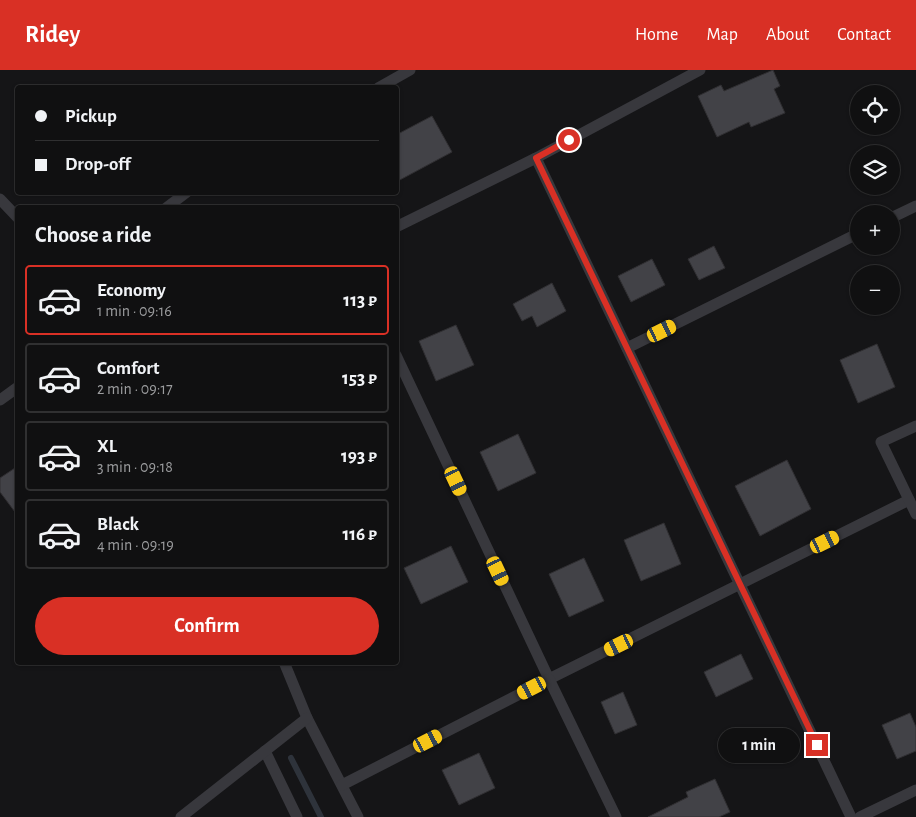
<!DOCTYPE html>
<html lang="en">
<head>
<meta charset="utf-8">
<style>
  :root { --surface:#101011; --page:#1e1e1f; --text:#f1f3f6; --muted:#9c9d9f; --line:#303031; --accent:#d93025 }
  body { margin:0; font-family:"Alegreya Sans",sans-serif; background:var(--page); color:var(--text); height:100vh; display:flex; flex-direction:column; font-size:19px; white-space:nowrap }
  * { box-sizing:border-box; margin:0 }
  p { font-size:16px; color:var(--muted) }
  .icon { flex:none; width:28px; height:28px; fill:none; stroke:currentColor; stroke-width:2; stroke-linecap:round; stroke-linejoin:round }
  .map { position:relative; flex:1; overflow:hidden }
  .drawer { position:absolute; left:15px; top:135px; width:384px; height:460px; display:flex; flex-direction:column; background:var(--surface); border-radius:5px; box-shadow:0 1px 4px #0004,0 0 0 1px var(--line) }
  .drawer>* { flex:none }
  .top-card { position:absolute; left:15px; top:15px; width:384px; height:110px; border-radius:5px; box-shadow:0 1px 4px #0004,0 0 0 1px var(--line); display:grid; align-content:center; height:110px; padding:0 20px; background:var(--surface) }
  .buttons { position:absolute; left:850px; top:15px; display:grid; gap:10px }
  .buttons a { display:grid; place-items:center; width:50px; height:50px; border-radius:50%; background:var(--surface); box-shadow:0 1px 4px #0004,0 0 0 1px var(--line); font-size:25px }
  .end { position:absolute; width:22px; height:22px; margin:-11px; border:6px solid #d93025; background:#fff; box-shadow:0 0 0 2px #fff }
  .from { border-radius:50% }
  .bubble { position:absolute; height:35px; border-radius:18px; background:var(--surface); box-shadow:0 1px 4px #0004,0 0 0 1px var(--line); font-size:16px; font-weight:600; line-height:35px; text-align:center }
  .car { position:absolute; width:15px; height:30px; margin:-15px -8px; border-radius:6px; box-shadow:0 0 4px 1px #0007; background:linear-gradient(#f5c518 24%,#345 0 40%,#f5c518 0 76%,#345 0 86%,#f5c518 0) }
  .top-card b { display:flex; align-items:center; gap:18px; height:48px; font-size:19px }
  .top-card b+b { border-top:1px solid var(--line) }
  .top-card i { width:12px; height:12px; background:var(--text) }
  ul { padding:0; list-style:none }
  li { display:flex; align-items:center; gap:15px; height:70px; margin:0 10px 8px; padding:0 10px; border:2px solid var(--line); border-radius:5px }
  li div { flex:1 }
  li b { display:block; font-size:19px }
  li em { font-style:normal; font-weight:600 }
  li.active { border-color:var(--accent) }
  li>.icon { width:45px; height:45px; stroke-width:1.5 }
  h2 { padding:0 20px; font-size:22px; line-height:60px }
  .button { display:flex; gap:10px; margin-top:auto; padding:10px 20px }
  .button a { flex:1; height:58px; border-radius:30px; background:var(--accent); color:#fff; font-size:20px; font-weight:600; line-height:58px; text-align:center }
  header { display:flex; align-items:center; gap:30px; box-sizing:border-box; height:70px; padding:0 25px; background:var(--accent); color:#fff }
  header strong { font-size:24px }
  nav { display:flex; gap:28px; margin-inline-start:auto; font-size:18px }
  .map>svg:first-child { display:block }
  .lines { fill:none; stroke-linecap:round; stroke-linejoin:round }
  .stream { stroke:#2e333b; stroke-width:6 }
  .building { fill:#424247; stroke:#302f32 }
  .service { stroke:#38383d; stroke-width:11 }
  .route { stroke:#d93025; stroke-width:6 }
</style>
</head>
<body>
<header>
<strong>Ridey</strong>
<nav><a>Home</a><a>Map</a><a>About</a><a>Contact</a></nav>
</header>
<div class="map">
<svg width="916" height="747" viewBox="0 0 916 747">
  <rect width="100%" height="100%" fill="#151517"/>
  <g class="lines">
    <polyline class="stream" points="291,688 321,747"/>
  </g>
  <g class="building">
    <polygon points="773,0 780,16 774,19 785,43 751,57 749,52 717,67 698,26 721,15 724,21"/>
    <polygon points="432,46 452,82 396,112 396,65"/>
    <polygon points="714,176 725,198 699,210 688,189"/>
    <polygon points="652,189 665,215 631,232 618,206"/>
    <polygon points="552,213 566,241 537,257 532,246 522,251 513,234"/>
    <polygon points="456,255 474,295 436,311 419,271"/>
    <polygon points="877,274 895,317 858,333 840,290"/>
    <polygon points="518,364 536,403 498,421 480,382"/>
    <polygon points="787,390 811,439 760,466 735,416"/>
    <polygon points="18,396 18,446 0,422 0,408"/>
    <polygon points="664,453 681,494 641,511 624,470"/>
    <polygon points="451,476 468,512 421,534 404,498"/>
    <polygon points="584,488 604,531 569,547 549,504"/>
    <polygon points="741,584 753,609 716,627 704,602"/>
    <polygon points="623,622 637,655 615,664 601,632"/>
    <polygon points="910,643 916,657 916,681 897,689 882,655"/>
    <polygon points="479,683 495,718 459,735 442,700"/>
    <polygon points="715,709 730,742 719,747 648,747 688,727 686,722"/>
  </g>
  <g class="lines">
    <g class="service">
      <polyline points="378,18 410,0"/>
      <polyline points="536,88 851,747"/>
      <polyline points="0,129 18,148"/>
      <polyline points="166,138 187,122"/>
      <polyline points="891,148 916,136"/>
      <polyline points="396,157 536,88 700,0"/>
      <polyline points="627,278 859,163"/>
      <polyline points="396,285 549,609 909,430"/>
      <polyline points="0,330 18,317"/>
      <polyline points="916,356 881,372 916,444"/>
      <polyline points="284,592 307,648 358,747"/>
      <polyline points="265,681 297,747"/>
      <polyline points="342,715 549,609 616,747"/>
      <polyline points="181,747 307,648"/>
      <polyline points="860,747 916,720"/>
    </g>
  </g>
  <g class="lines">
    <polyline class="route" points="569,70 536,88 817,675"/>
  </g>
</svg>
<div class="buttons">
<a><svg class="icon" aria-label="locate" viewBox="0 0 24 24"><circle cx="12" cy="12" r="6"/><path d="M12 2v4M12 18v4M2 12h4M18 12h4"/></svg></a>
<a><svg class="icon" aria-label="layers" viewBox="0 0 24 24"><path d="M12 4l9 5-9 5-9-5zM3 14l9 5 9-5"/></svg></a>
<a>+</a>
<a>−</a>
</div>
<i class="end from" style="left:569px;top:70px"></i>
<i class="end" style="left:817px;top:675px"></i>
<div class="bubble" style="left:718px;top:658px;width:82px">1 min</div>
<i class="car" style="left:662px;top:261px;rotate:64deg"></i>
<i class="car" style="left:456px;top:411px;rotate:155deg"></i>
<i class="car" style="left:825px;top:472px;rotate:64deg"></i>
<i class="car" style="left:498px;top:501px;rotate:155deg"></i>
<i class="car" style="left:619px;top:575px;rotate:244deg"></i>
<i class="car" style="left:532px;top:618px;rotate:243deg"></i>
<i class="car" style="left:428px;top:671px;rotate:63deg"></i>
<div class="top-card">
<b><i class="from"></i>Pickup</b>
<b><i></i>Drop-off</b>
</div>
<section class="drawer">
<h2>Choose a ride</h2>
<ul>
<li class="active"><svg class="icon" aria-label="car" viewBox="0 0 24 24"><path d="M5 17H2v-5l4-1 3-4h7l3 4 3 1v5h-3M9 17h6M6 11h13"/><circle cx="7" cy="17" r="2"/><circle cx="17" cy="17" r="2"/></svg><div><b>Economy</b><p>1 min · 09:16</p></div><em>113 ₽</em></li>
<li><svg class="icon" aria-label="car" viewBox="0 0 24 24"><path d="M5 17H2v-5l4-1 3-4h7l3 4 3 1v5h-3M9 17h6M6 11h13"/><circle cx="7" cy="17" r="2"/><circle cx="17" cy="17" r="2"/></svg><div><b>Comfort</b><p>2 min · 09:17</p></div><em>153 ₽</em></li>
<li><svg class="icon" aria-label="car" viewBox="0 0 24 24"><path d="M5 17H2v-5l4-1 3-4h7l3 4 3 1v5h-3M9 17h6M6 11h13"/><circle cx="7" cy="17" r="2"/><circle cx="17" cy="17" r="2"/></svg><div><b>XL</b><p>3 min · 09:18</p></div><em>193 ₽</em></li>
<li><svg class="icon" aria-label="car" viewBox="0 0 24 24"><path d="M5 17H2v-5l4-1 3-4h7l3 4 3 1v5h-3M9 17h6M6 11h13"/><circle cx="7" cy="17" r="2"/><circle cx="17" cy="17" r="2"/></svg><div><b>Black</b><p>4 min · 09:19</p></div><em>116 ₽</em></li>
</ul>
<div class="button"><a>Confirm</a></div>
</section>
</div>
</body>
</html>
